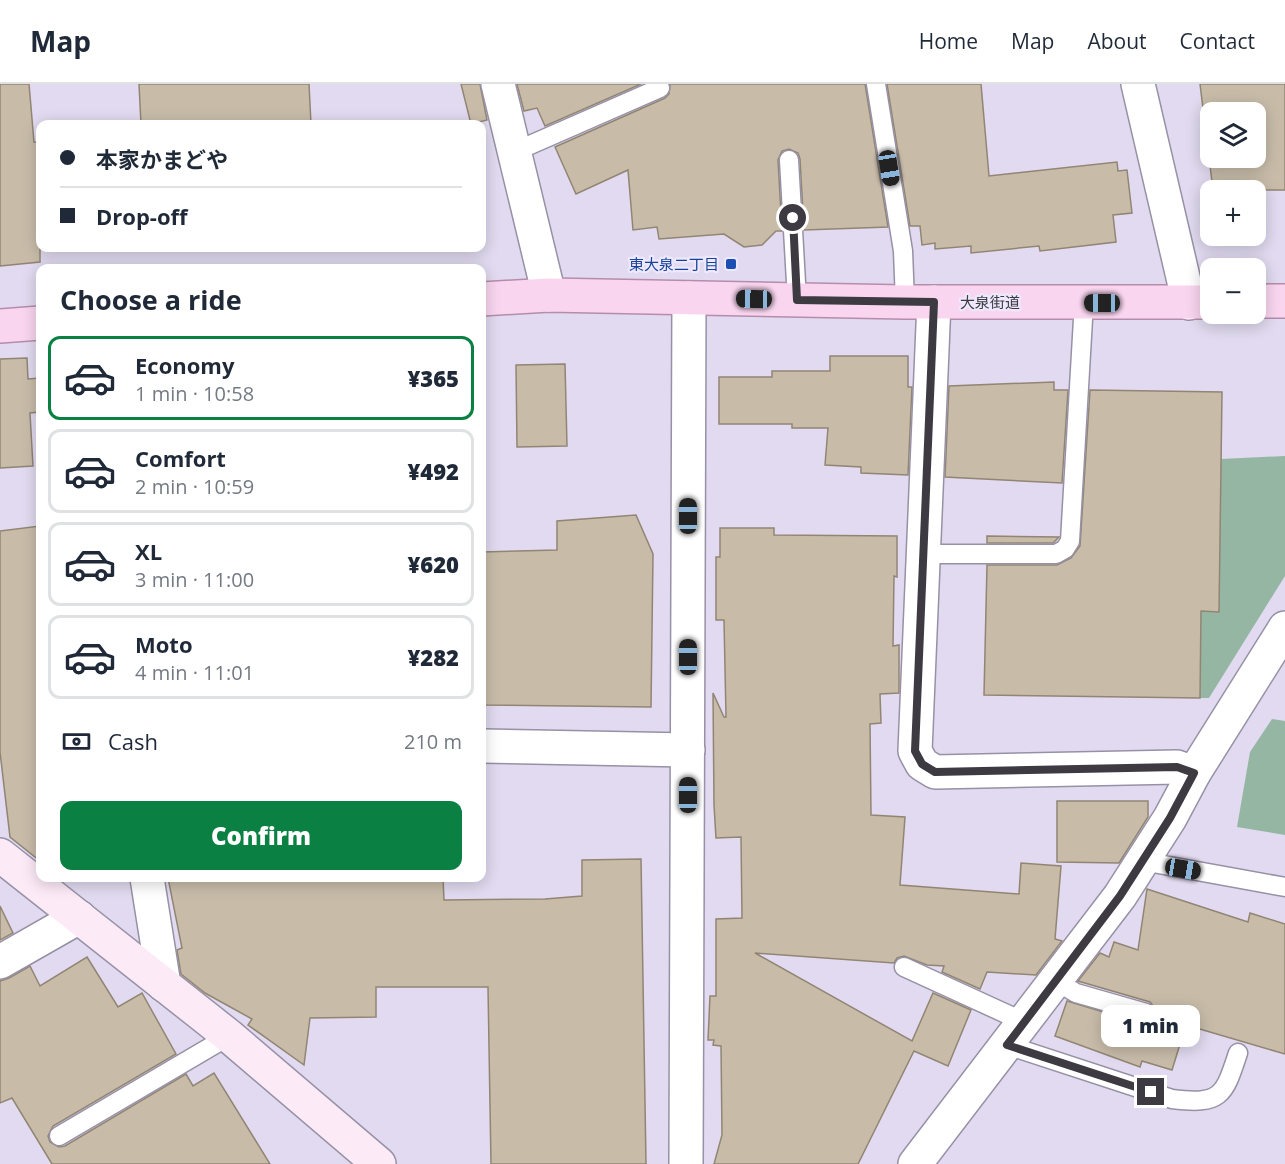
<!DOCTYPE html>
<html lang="en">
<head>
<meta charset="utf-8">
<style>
  :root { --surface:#fff; --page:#f6f6f7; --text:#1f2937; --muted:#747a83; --line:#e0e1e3; --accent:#0b8043 }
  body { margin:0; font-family:"Open Sans","Noto Sans JP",sans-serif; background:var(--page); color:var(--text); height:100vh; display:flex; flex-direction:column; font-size:22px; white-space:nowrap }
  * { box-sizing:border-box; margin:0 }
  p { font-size:20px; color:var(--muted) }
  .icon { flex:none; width:33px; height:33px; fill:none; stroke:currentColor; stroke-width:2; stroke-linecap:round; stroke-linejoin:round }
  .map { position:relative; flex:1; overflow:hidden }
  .side { position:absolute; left:36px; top:180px; width:450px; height:618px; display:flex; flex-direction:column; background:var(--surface); border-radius:12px; box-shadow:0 3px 15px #0003 }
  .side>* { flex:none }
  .guide { position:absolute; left:36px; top:36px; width:450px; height:132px; border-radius:12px; box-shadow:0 3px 15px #0003; display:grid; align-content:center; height:132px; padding:0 24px; background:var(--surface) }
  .buttons { position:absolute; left:1200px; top:18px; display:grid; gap:12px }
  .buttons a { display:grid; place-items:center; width:66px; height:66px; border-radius:12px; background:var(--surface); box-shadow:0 3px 15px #0003; font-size:30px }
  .end { position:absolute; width:27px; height:27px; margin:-14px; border:8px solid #3d3a42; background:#fff; box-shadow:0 0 0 3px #fff }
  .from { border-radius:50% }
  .bubble { position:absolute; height:42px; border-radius:12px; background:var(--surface); box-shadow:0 3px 15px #0003; font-size:20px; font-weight:800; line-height:42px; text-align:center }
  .car { position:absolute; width:18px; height:36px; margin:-18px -9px; border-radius:8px; box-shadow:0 0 4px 2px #0007; background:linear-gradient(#222 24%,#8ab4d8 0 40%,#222 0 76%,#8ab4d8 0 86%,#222 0) }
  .guide b { display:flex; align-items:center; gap:21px; height:57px; font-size:22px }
  .guide b+b { border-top:2px solid var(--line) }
  .guide i { width:15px; height:15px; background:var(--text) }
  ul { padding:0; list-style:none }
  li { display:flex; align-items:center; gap:18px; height:84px; margin:0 12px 9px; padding:0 12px; border:3px solid var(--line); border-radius:12px }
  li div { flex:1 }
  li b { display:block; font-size:22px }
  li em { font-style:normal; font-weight:800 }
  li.on { border-color:var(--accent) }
  li>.icon { width:54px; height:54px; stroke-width:1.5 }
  h2 { padding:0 24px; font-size:27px; line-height:72px }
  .pay { display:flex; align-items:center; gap:15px; height:66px; padding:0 24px; font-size:22px }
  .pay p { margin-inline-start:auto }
  .action { display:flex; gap:12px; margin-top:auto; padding:12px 24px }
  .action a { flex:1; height:69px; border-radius:12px; background:var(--accent); color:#fff; font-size:24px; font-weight:800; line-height:69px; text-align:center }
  header { display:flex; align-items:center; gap:36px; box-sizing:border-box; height:84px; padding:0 30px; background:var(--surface); border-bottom:2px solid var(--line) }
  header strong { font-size:28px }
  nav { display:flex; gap:33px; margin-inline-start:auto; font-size:21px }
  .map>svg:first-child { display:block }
  .green { fill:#95b6a3 }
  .building { fill:#c8bca9; stroke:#918574; stroke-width:1.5; fill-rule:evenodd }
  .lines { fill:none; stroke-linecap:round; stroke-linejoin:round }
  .lane-casing { stroke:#9791a5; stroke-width:21 }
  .street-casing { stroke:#9791a5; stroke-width:36 }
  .secondary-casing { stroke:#9791a5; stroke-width:36 }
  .primary-casing { stroke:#b58dab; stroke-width:36 }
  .lane { stroke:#fff; stroke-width:18 }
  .street { stroke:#fff; stroke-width:33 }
  .secondary { stroke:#fceaf7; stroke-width:33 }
  .primary { stroke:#f9d5ef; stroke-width:33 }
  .route { stroke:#3d3a42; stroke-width:8 }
  .transit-dot { fill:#1a4fb4; stroke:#eee8fd; stroke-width:2 }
  .labels { text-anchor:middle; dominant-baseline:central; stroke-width:4.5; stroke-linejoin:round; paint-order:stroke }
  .transit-label { font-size:15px; fill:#164399; stroke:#eee8fd; text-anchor:end }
  .street-label { font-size:15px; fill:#3d3a42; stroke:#eee8fd }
</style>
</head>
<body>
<header>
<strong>Map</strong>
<nav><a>Home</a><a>Map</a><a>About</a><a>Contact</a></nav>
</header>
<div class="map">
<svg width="1285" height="1080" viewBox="0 0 1285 1080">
  <rect width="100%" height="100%" fill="#e1daf0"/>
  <g class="green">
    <polygon points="1285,372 1285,492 1209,614 1200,614 1201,527 1219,528 1221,375"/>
    <polygon points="1272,635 1285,637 1285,751 1237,743 1250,668"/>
  </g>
  <g class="building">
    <polygon points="0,0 29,0 34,58 40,58 40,178 0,182"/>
    <polygon points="139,0 309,0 311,40 141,40"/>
    <polygon points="461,0 480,0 487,36 471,40"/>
    <polygon points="517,0 641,0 545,42 537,24 524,27"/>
    <polygon points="670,0 865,0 888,143 804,146 800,75 798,69 789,65 782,67 778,76 782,147 776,147 762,161 744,163 724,150 659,155 657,143 633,146 628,86 576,110 555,63 665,14 669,10"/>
    <polygon points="887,0 981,0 989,92 1117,78 1118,87 1127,86 1132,129 1113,131 1116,158 1040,167 1039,162 971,169 971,162 935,165 935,159 922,161 920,142 910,142"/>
    <path d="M1200 0H1285V106H1213ZM1210 28H1256V74H1210Z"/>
    <polygon points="830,272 908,272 908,303 912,303 908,391 861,389 861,383 825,381 828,344 792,344 792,340 719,340 719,293 772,293 772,287 830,287"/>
    <polygon points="27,274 28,295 40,294 40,328 30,329 33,382 0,384 0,275"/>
    <polygon points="565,280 567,362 517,363 516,281"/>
    <polygon points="1054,298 1054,306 1068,306 1062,399 945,393 949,302"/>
    <polygon points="1090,306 1222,308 1219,528 1201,527 1200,614 984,611 987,481 1057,481 1071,474 1080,462"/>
    <polygon points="636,431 653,470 651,623 482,621 482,468 557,466 557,437"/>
    <polygon points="40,442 40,777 10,753 0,668 0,447"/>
    <polygon points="720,444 774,444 774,451 897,452 897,493 894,492 893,562 899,561 899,609 880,610 881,639 870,640 871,731 905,733 900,801 1019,810 1021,779 1061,782 1055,855 1062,857 1036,891 987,888 980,905 942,888 944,882 927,881 904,872 897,874 894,879 755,869 912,957 933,909 971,926 948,982 914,967 858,1080 714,1080 722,1051 721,962 713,961 714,956 708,956 710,912 716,912 716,835 742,834 741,753 716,754 714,721 713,609 724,633 726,633 724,536 716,536 716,473 720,473"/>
    <polygon points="987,452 1059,453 1053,459 987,459"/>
    <polygon points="1057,717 1148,717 1148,733 1119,779 1057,778"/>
    <polygon points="641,775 646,1080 491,1080 488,903 376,903 376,933 310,934 304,981 248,941 252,935 205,909 181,890 177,866 182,864 168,794 443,794 444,816 545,815 582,812 582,776"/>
    <polygon points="1147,805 1248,838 1250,829 1285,840 1285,970 1186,941 1172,986 1142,977 1140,983 1055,952 1067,917 1143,940 1149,940 1154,937 1157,927 1150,918 1078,897 1100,869 1109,873 1114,858 1138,866"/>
    <polygon points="0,822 13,849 0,856"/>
    <polygon points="87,873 118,923 142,909 176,970 53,1042 48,1052 50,1058 59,1063 65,1062 186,990 193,1002 214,989 270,1080 52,1080 12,1014 0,1019 0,897 9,894 30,882 40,902"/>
  </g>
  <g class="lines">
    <g class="lane-casing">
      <g id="lane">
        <polyline points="876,0 903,167 905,218"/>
        <polyline points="514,68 660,4"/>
        <polyline points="789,76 797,216"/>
        <polyline points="923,470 1056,470 1065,465 1070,457 1084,218"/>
        <polyline points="1142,777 1285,803"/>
        <polyline points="904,883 1024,938"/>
        <polyline points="1056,897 1076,909 1146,929"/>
        <path d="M1007 961 1172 1015C1221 1021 1224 1012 1238 969"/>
        <polyline points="59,1052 229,952"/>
      </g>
    </g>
    <g class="street-casing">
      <g id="street">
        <polyline points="498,0 549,211"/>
        <polyline points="1138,0 1189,219"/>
        <polyline points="934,218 915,667 922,680 935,688 1177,683 1194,689"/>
        <polyline points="482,662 688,666"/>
        <polyline points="147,794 164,901"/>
        <polyline points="0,878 79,833"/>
        <polyline points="686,1080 689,214"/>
        <polyline points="915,1080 1120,812 1170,734 1194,689 1285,544"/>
      </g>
    </g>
    <g class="secondary-casing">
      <polyline id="secondary" points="0,771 229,952 379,1080"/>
    </g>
    <g class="primary-casing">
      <g id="primary">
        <polyline points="482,215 549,211 905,218 1210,218"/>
        <polyline points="1256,217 1285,217"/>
        <polyline points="0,242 40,239"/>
      </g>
    </g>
    <use href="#lane" class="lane"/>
    <use href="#street" class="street"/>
    <use href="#secondary" class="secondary"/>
    <use href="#primary" class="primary"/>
  </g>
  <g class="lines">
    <polyline class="route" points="793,134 797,216 934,218 915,667 922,680 935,688 1177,683 1194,689 1170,734 1120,812 1007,961 1151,1008"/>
  </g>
  <rect class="transit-dot" x="725" y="174" width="12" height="12" rx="3"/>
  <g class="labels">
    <g class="transit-label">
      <text x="719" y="180">東大泉二丁目</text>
    </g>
    <g class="street-label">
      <text x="990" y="218">大泉街道</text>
    </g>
  </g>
</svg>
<div class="buttons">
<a><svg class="icon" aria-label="layers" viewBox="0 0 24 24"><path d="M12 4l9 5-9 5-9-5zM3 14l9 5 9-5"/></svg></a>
<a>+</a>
<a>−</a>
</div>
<i class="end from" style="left:793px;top:134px"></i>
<i class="end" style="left:1151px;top:1008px"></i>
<div class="bubble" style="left:1101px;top:921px;width:99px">1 min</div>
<i class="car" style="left:889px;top:84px;rotate:171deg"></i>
<i class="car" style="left:754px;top:215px;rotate:271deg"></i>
<i class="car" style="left:1102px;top:219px;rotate:270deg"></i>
<i class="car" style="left:688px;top:432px;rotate:0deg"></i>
<i class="car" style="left:688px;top:573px;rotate:0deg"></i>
<i class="car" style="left:688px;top:711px;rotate:0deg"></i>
<i class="car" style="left:1183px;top:785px;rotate:100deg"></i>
<div class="guide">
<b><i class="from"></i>本家かまどや</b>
<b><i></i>Drop-off</b>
</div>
<section class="side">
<h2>Choose a ride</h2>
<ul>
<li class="on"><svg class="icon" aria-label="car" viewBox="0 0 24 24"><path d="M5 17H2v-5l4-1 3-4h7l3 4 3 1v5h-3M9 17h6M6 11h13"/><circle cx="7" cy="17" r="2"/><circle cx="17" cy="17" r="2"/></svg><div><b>Economy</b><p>1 min · 10:58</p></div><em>¥365</em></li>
<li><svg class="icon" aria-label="car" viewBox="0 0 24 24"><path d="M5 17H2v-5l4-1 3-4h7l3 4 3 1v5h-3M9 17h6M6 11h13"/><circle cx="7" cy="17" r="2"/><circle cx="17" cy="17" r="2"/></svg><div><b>Comfort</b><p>2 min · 10:59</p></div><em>¥492</em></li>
<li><svg class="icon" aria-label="car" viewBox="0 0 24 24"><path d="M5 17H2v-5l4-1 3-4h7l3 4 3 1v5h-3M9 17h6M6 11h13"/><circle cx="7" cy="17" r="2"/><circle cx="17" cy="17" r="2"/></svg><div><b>XL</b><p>3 min · 11:00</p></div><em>¥620</em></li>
<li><svg class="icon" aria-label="car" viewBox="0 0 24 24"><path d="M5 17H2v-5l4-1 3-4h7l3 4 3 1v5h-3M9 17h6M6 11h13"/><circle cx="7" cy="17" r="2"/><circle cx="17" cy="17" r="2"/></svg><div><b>Moto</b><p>4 min · 11:01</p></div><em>¥282</em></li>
</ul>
<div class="pay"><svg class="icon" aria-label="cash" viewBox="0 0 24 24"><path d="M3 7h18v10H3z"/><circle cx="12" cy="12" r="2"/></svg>Cash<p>210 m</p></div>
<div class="action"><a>Confirm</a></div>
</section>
</div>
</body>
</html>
